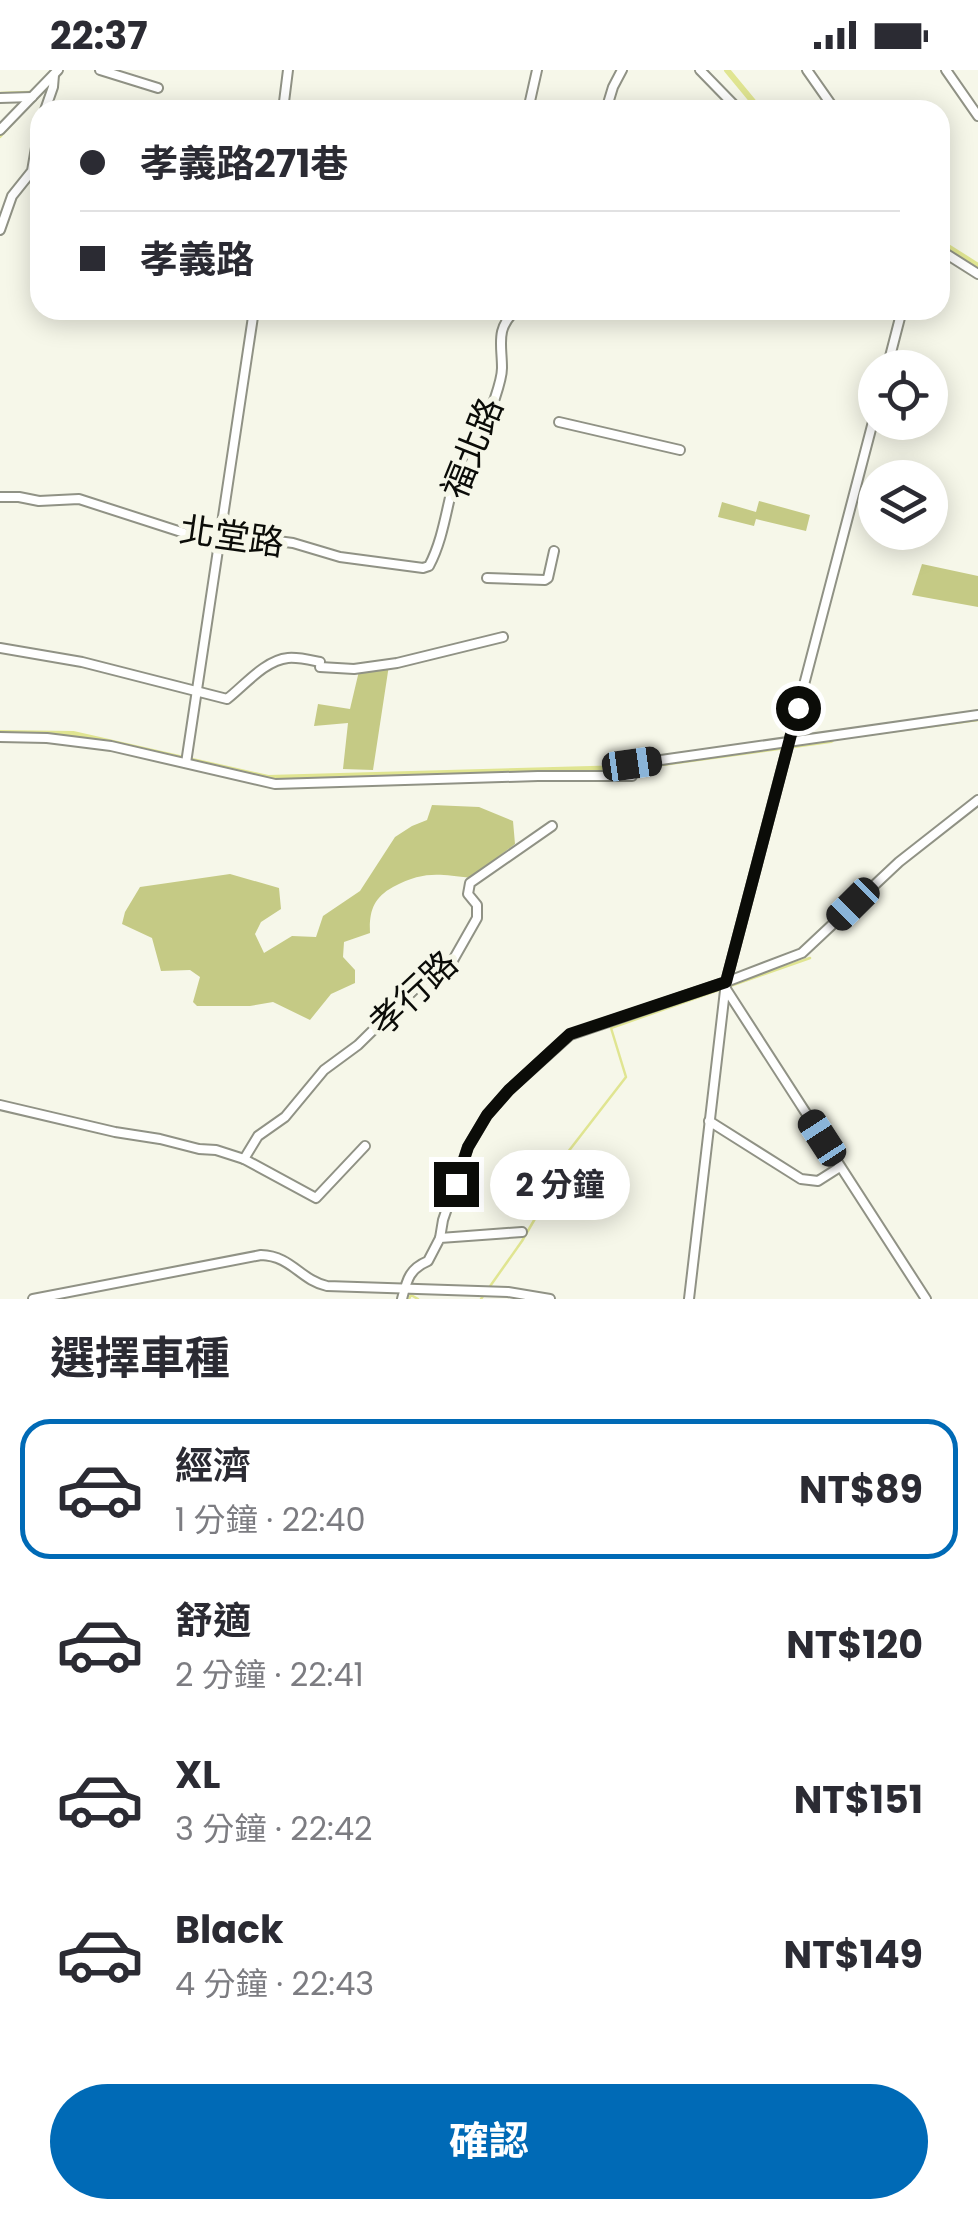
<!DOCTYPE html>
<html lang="zh-TW">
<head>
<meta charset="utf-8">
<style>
  :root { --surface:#fff; --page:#f7f7f7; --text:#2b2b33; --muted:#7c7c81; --line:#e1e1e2; --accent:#006ab6 }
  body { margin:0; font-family:Poppins,"Noto Sans TC",sans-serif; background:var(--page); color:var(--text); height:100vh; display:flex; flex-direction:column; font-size:38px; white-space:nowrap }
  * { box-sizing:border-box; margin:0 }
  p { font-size:32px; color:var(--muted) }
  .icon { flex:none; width:55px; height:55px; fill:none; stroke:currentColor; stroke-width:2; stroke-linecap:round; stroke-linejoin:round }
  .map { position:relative; height:1229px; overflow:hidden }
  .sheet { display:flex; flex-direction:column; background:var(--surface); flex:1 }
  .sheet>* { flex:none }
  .banner { position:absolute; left:30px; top:30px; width:920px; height:220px; border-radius:30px; box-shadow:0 5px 25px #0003; display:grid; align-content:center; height:220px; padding:0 50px; background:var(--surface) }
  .tools { position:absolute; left:858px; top:280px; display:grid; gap:20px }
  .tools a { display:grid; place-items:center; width:90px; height:90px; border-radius:50%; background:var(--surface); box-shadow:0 5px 25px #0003; font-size:50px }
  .end { position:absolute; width:45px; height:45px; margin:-22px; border:12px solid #0b0c08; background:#fff; box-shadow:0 0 0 5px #fff }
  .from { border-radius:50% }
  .bubble { position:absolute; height:70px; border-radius:35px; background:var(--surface); box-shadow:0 5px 25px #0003; font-size:32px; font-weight:700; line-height:70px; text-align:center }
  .car { position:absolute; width:30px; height:60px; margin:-30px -15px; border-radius:12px; box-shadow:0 0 8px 2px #0007; background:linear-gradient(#222 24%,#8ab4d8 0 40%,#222 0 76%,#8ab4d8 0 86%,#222 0) }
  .banner b { display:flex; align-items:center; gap:35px; height:95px; font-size:38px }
  .banner b+b { border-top:2px solid var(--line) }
  .banner i { width:25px; height:25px; background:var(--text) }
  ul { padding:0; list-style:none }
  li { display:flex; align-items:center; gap:30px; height:140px; margin:0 20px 15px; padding:0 30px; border:5px solid transparent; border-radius:30px }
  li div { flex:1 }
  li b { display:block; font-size:38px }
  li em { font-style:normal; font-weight:700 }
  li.current { border-color:var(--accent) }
  li>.icon { width:90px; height:90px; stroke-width:1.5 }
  h2 { padding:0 50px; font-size:45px; line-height:120px }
  .primary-button { display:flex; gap:20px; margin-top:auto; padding:20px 50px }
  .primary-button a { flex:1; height:115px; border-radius:60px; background:var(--accent); color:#fff; font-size:40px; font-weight:700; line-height:115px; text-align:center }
  .status { display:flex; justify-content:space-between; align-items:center; height:70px; padding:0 50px; background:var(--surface); direction:ltr }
  .status svg { height:28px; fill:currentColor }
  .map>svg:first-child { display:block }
  .green { fill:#c5ca85 }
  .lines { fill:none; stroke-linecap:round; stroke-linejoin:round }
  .stream { stroke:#e0e591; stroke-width:2.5 }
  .canal { stroke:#e0e591; stroke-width:6 }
  .minor-casing { stroke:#909285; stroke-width:12 }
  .minor { stroke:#fff; stroke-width:8 }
  .route { stroke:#0b0c08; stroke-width:12 }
  .labels { text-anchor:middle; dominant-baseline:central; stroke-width:10; stroke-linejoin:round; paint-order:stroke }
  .street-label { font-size:35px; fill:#0b0c08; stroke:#f6f7e9 }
</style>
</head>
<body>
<div class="status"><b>22:37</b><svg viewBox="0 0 49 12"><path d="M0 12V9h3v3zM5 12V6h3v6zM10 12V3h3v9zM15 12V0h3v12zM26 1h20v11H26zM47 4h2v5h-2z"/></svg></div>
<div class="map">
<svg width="978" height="1229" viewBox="0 0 978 1229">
  <rect width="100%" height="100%" fill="#f6f7e9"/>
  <g class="green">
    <polygon points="759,431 810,445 806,461 756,449 754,456 718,447 722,432 756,442"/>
    <polygon points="922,494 978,506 978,537 912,525"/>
    <polygon points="389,595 373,700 343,699 348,653 314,656 318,634 350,639 359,601"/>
    <path d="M432 735 479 737 513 751 515 774 471 808C437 804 424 801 393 817 373 828 369 842 370 863L344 872 343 887 355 900V913L331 924 310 950 273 932 250 936H197L193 932 200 907 190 900 161 901 152 868 122 854 125 842 140 817 230 804 279 818 281 839 261 852 255 864 264 883 292 866 316 867 323 846 360 821 395 767 412 756 427 750Z"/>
  </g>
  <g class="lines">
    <g class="stream">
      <polyline points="0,23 30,22"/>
      <polyline points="0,67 19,46"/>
      <polyline points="851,667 978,650"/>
      <polyline points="409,1229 411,1225 418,1229"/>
      <polyline points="481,1229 522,1171 536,1147 554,1100 626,1007 611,958 810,888"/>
    </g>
    <g class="canal">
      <polyline points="727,0 760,40"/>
      <polyline points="940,172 978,196"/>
      <polyline points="0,663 73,664 268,708 627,698 831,670"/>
    </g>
    <g class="minor-casing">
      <g id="minor">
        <polyline points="100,0 158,18"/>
        <polyline points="700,0 739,40"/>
        <polyline points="807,0 835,40"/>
        <polyline points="946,0 978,46"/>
        <polyline points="0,28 32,27"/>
        <polyline points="45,40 53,17 54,5"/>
        <polyline points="283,40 288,0"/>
        <polyline points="528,40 537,0"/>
        <polyline points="606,40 613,17 622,0"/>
        <polyline points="0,60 58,0"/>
        <polyline points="0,160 12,126 32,101 40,54"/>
        <polyline points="940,180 978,204"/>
        <polyline points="713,240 717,242"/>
        <polyline points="887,298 902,240"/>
        <polyline points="559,352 680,380"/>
        <path d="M0 427H19L39 431 79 429 203 469 270 470 293 473 340 487 423 498 429 496C445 466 447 430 458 398 466 373 485 353 495 328 498 319 502 307 502 298 502 274 495 259 516 240"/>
        <polyline points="487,508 545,510 548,508 554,481"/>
        <path d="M0 578 82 592 227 629C244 616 265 590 288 588 298 587 310 590 320 592"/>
        <polyline points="320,597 354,599 397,593 503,567"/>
        <polyline points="0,667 47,668 111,676 275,714 538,706 632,706"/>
        <polyline points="186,693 254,240"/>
        <polyline points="633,694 978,645"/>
        <polyline points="726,919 926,1229"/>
        <polyline points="0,1035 115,1062 160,1069 199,1079 216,1080 244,1089 316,1128 365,1076"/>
        <polyline points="709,1051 801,1109 818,1111 840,1097"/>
        <polyline points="244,1089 258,1066 285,1047 324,1000 358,975 423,911 452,892 477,848 477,835 468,824 470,813 552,756"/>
        <polyline points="440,1168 443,1150 468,1077 487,1045 509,1020 570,965 726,912 802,883 899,792 978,730"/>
        <path d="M33 1229 261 1185C292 1186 300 1210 327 1216L508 1222 550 1229"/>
        <path d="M402 1229C407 1210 409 1199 428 1191L440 1168 522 1162"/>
        <polyline points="689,1229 726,912 875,344"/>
      </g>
    </g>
    <use href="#minor" class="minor"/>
  </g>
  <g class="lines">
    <polyline class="route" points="456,1114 468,1077 487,1045 509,1020 570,964 726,912 798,638"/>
  </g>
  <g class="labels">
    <g class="street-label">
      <text transform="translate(472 378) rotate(-68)">福北路</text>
      <text transform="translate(232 466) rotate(8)">北堂路</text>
      <text transform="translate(413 923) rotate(-43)">孝行路</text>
    </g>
  </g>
</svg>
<div class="tools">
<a><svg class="icon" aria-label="locate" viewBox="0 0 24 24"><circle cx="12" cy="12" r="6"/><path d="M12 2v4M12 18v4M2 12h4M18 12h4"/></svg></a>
<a><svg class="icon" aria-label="layers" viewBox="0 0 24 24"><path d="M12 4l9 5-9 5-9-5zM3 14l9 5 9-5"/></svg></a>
</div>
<i class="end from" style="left:798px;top:638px"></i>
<i class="end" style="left:456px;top:1114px"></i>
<div class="bubble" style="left:490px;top:1080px;width:140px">2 分鐘</div>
<i class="car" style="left:632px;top:694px;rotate:82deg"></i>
<i class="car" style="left:853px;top:834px;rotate:225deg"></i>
<i class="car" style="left:822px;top:1068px;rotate:327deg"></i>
<div class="banner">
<b><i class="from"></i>孝義路271巷</b>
<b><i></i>孝義路</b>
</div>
</div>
<section class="sheet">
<h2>選擇車種</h2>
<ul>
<li class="current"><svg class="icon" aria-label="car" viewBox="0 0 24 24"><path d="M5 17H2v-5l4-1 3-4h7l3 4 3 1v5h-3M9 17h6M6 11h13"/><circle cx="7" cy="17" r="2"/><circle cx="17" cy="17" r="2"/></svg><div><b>經濟</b><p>1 分鐘 · 22:40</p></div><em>NT$89</em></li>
<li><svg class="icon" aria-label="car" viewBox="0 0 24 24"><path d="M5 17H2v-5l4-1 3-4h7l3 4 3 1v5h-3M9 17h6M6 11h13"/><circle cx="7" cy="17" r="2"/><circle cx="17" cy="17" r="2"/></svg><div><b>舒適</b><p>2 分鐘 · 22:41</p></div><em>NT$120</em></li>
<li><svg class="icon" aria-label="car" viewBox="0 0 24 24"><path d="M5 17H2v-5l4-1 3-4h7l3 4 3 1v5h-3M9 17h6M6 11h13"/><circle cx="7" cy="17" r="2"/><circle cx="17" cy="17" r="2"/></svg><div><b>XL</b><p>3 分鐘 · 22:42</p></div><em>NT$151</em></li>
<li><svg class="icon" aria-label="car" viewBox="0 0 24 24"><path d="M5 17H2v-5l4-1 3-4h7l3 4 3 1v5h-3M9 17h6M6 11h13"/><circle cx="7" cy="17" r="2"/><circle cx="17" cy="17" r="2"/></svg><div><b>Black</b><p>4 分鐘 · 22:43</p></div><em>NT$149</em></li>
</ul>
<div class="primary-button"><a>確認</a></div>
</section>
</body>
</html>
